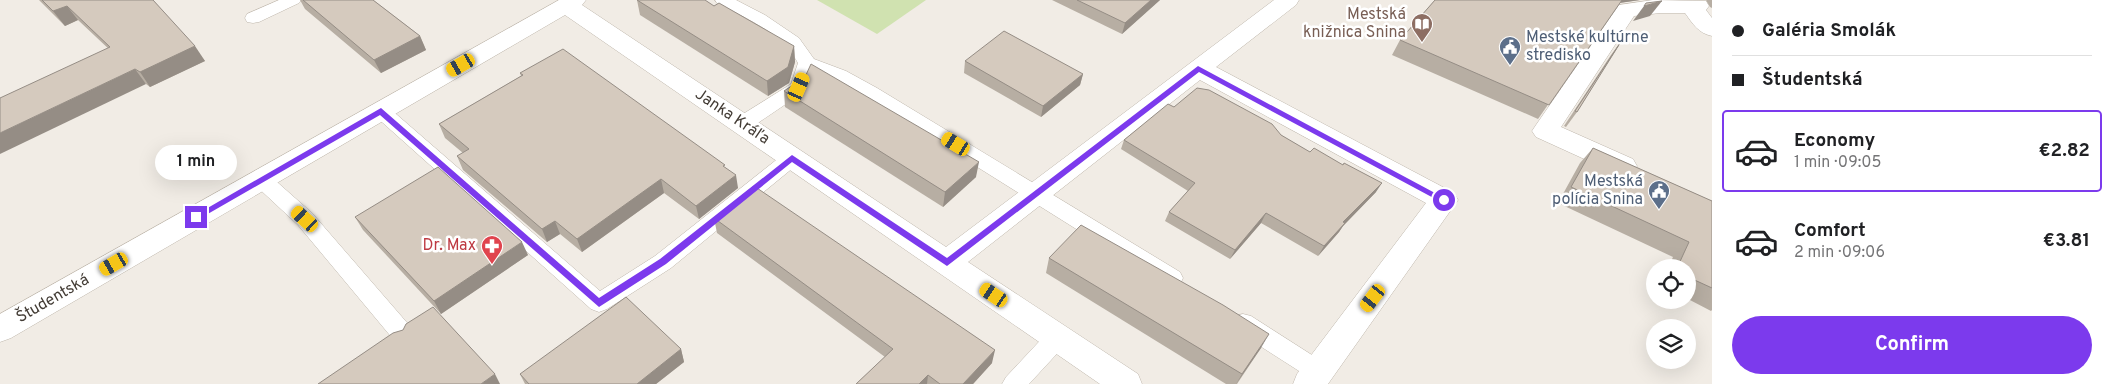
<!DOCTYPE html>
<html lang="en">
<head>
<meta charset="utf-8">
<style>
  :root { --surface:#fff; --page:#f6f6f6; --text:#202124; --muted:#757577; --line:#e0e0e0; --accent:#7c3aed }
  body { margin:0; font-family:Overpass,sans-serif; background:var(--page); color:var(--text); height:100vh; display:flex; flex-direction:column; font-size:19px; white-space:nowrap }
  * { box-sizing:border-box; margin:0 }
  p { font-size:16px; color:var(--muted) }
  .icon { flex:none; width:28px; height:28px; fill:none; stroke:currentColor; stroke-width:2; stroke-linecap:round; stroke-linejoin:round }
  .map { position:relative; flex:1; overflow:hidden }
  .panel { display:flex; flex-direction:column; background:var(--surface); width:400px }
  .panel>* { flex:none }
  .top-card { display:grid; align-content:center; height:110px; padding:0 20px; background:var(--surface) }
  .buttons { position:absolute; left:1646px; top:259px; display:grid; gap:10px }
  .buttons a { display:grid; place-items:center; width:50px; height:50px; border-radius:50%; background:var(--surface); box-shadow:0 5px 20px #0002; font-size:25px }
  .end { position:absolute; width:22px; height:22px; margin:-11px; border:6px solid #7c3aed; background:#fff; box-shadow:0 0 0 2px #fff }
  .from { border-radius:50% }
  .bubble { position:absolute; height:35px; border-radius:18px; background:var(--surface); box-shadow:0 5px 20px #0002; font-size:16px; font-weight:700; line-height:35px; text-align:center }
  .car { position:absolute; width:15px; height:30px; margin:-15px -8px; border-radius:6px; box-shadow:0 0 4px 1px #0007; background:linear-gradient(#f5c518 24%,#345 0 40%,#f5c518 0 76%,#345 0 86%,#f5c518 0) }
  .top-card b { display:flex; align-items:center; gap:18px; height:48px; font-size:19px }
  .top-card b+b { border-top:1px solid var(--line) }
  .top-card i { width:12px; height:12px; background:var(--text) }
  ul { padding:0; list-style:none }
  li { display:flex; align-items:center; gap:15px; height:82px; margin:0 10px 8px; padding:0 10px; border:2px solid transparent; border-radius:5px }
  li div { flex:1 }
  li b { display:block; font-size:19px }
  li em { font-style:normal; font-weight:700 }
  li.on { border-color:var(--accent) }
  li>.icon { width:45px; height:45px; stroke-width:1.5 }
  .action { display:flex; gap:10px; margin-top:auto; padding:10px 20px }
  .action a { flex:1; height:58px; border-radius:30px; background:var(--accent); color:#fff; font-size:20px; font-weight:700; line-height:58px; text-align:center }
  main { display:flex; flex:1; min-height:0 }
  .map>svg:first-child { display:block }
  .green { fill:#d0e2b0 }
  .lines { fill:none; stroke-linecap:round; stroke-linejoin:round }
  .lane-casing { stroke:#beb6ab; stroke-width:1 }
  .street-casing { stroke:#beb6ab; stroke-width:1 }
  .lane { fill:#fff; fill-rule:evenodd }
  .street { fill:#fff; fill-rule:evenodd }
  .wall { fill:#b7aea3 }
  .shaded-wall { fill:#958d85 }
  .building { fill:#d5cabe; stroke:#958d85 }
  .route { fill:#7c3aed }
  .labels { text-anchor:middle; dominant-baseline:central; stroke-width:5; stroke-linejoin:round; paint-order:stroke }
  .education-label { font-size:16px; fill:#785e54; stroke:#fff; text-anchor:end }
  .service-label { font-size:16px; fill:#4e5e75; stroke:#fff; text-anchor:start }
  .street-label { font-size:16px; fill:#433c35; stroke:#fff }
  .health-label { font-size:16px; fill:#be3a42; stroke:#fff; text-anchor:end }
</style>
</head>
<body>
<main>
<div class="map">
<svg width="1712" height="384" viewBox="0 0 1712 384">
  <rect width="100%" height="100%" fill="#f1ece5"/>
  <polygon class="green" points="817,0 926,0 877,34"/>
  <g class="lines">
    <g class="lane-casing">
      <g id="lane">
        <polygon points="279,0 301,0 299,3 259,22 253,23 247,22 245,18 247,14"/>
        <path d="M715 0H736L765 15 799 38 814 59 846 71 877 88 1180 272 1183 278 1180 284 1172 287 1164 284 864 96 817 73 813 71 805 91 749 129 742 130 735 129 733 124 735 119 791 84 798 63C782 32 747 19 717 3Z"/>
        <polygon points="381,105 388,107 600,291 655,256 785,153 792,151 799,153 802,158 799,163 671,268 607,309 599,312 591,309 374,115 372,111 374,107"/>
        <polygon points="261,172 268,174 312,213 409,325 412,332 409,339 401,342 393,339 298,225 254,184 251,179 254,174"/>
        <polygon points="1243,314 1251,316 1326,364 1330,371 1326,378 1318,381 1310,378 1235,330 1232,323 1235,316"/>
        <polygon points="1057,328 1065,331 1068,338 1065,345 1029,384 1002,384 1006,377 1049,331"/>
      </g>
    </g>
    <g class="street-casing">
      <g id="street">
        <polygon points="559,0 586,0 582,5 946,247 1274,0 1299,0 1296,5 1216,67 1454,193 1458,200 1328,384 1293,384 1297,374 1426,203 1200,80 968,262 1138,374 1142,384 1100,384 565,15 11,338 0,342 0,314"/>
        <path d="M1653 0 1706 1 1709 6 1706 10 1712 18V36C1698 33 1693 24 1685 13H1660L1634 16 1561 127 1633 159 1637 166 1633 173 1624 176 1615 173 1536 137 1532 131 1536 125 1619 5Z"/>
      </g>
    </g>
    <use href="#lane" class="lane"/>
    <use href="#street" class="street"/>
  </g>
  <g class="wall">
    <polygon points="39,0 153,0 205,61 150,87 146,84 78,20 65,26"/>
    <polygon points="300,0 373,0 420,36 426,50 381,73 305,9"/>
    <polygon points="637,0 714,6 794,46 795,62 789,83 768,96 640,15"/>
    <polygon points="1052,0 1160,0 1122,34"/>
    <polygon points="1435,0 1640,0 1619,3 1538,119 1392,55 1400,40"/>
    <polygon points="1706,0 1712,0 1712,8 1710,7"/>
    <polygon points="1622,40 1577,112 1566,127 1564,126 1611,55"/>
    <polygon points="965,61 1083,74 1080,85 1041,117 964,73"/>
    <polygon points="520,73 726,168 738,188 699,219 664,193 582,252 560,234 547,242 463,170 457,156 463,153 445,138 439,124 521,76"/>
    <polygon points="784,91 976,177 943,207 785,107"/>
    <polygon points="1174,107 1281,135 1376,192 1343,226 1339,232 1318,256 1261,223 1230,259 1165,221 1169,212 1188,191 1121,149 1124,140"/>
    <polygon points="1593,148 1712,201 1712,310 1711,311 1688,299 1688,268 1668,268 1673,257 1558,203 1580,163"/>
    <polygon points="355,217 528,255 441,314 363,230"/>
    <polygon points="714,218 992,363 973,384 856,384 885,357 717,233"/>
    <polygon points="1049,258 1261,348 1237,384 1226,384 1046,273"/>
    <polygon points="681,349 684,362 656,384 525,384 520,374"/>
  </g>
  <g class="shaded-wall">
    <polygon points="1151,0 1160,0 1122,34 1125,23"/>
    <polygon points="1621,0 1640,0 1619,3"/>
    <polygon points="1662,1 1650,16 1633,21 1644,6"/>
    <polygon points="67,6 78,20 65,26 53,11"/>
    <polygon points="420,36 426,50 381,73 374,60"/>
    <polygon points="195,46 205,61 150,87 140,72"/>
    <polygon points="794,46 795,62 789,83 768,96 767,81"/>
    <polygon points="135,69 146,84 0,154 0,133"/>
    <polygon points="1083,74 1080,85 1041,117 1043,106"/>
    <polygon points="979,162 976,177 943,207 945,192"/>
    <polygon points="736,175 738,188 699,219 696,206"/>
    <polygon points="661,179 664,193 582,252 577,239"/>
    <polygon points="1382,183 1376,192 1343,226 1339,232 1318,256 1324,246 1343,222"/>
    <polygon points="1266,213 1261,223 1230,259 1235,250"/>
    <polygon points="555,221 560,234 547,242 542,229"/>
    <polygon points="522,242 528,255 441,314 434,301"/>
    <polygon points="1269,334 1261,348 1236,384 1242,374"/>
    <polygon points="681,349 684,362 656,384 637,384"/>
    <polygon points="995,350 992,363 973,384 963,384"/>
    <polygon points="495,374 500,384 481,384"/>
    <polygon points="928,375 927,384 919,384"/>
  </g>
  <g class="building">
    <polygon points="42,0 153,0 195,46 140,72 135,69 0,133 0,98 110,47 67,6 53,11"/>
    <polygon points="303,0 373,0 420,36 374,60"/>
    <polygon points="637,0 705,0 714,6 719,3 794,46 788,67 767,81"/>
    <polygon points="1077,0 1151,0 1125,23"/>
    <polygon points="1435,0 1622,0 1549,105 1400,40"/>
    <polygon points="1662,1 1644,6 1646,3"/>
    <polygon points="1004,31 1083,74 1043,106 965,61"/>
    <polygon points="1622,40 1577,112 1575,111"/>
    <polygon points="563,49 725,165 723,166 736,175 696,206 661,179 577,239 555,221 542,229 457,156 469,149 439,124 523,75 520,73"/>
    <polygon points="811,64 979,162 945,192 784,91 805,77"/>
    <polygon points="1197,88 1209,90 1272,124 1281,135 1310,152 1314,148 1343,165 1344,163 1382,183 1343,222 1345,223 1324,246 1266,213 1235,250 1169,212 1195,183 1124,140 1168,104 1174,107"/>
    <polygon points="1593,148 1712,201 1712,288 1688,277 1688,268 1677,268 1689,242 1571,187"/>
    <polygon points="438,167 522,242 434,301 355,217"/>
    <polygon points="754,186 995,350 963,384 940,384 928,375 919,384 856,384 893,349 714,218"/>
    <polygon points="1081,225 1223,305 1269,334 1242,374 1049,258"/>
    <polygon points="626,297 681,349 637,384 529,384 520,374"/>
    <polygon points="433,307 495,374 481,384 318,384 393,333 403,330 406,324"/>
  </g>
  <polygon class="route" points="1198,66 1448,200 1447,202 1441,202 1199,72 947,266 792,162 666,264 599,307 380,115 199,219 196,220 192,217 381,108 599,298 660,259 792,155 947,258"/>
  <defs>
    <g id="library-pin" transform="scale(1.125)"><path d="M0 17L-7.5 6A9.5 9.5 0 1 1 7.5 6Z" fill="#8d6e63" stroke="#fff"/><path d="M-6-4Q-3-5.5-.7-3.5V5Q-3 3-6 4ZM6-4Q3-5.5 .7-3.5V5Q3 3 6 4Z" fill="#fff"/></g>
    <g id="civic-pin" transform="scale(1.125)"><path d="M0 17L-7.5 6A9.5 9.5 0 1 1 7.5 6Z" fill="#5c6f8a" stroke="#fff"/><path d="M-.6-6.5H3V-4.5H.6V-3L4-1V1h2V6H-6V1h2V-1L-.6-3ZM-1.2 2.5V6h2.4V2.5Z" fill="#fff"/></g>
    <g id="pharmacy-pin" transform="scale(1.125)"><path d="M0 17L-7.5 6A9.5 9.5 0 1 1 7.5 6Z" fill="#e0444e" stroke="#fff"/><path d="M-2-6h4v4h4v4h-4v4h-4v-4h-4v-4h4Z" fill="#fff"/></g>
  </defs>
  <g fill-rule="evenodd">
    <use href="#library-pin" x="1422" y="24"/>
    <use href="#civic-pin" x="1510" y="47"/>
    <use href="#civic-pin" x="1659" y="191"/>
    <use href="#pharmacy-pin" x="492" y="246"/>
  </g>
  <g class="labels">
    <g class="education-label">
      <text x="1406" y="15">Mestská<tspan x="1406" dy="18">knižnica Snina</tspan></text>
    </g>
    <g class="service-label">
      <text x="1526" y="38">Mestské kultúrne<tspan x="1526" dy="18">stredisko</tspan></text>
      <text x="1643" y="182" text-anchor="end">Mestská<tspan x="1643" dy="18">polícia Snina</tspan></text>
    </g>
    <g class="street-label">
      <text transform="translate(732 117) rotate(34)">Janka Kráľa</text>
      <text transform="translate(53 299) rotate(-30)">Študentská</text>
    </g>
    <g class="health-label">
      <text x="476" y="246">Dr. Max</text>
    </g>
  </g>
</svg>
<div class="buttons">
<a><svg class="icon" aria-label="locate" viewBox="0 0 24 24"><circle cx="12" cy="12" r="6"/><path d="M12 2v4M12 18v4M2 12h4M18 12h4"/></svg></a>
<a><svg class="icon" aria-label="layers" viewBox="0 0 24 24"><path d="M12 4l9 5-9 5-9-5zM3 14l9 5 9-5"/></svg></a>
</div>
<i class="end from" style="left:1444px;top:200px"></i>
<i class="end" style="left:196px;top:217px"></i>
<div class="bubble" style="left:155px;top:145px;width:82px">1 min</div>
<i class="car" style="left:461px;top:65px;rotate:240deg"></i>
<i class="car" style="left:799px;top:87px;rotate:24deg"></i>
<i class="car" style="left:956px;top:144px;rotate:301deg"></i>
<i class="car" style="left:305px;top:219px;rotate:312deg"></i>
<i class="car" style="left:114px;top:264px;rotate:240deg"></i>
<i class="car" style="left:994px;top:295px;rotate:304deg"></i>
<i class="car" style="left:1373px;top:298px;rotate:217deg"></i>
</div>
<section class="panel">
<div class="top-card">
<b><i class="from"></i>Galéria Smolák</b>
<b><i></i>Študentská</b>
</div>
<ul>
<li class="on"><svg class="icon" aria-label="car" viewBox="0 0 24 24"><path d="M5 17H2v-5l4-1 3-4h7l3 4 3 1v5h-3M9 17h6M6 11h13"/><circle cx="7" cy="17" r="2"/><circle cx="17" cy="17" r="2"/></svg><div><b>Economy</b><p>1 min · 09:05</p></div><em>€2.82</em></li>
<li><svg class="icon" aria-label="car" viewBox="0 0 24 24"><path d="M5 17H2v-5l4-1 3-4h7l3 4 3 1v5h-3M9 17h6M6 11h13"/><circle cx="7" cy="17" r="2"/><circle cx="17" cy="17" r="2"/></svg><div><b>Comfort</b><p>2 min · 09:06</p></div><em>€3.81</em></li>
</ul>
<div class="action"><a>Confirm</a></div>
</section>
</main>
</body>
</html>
